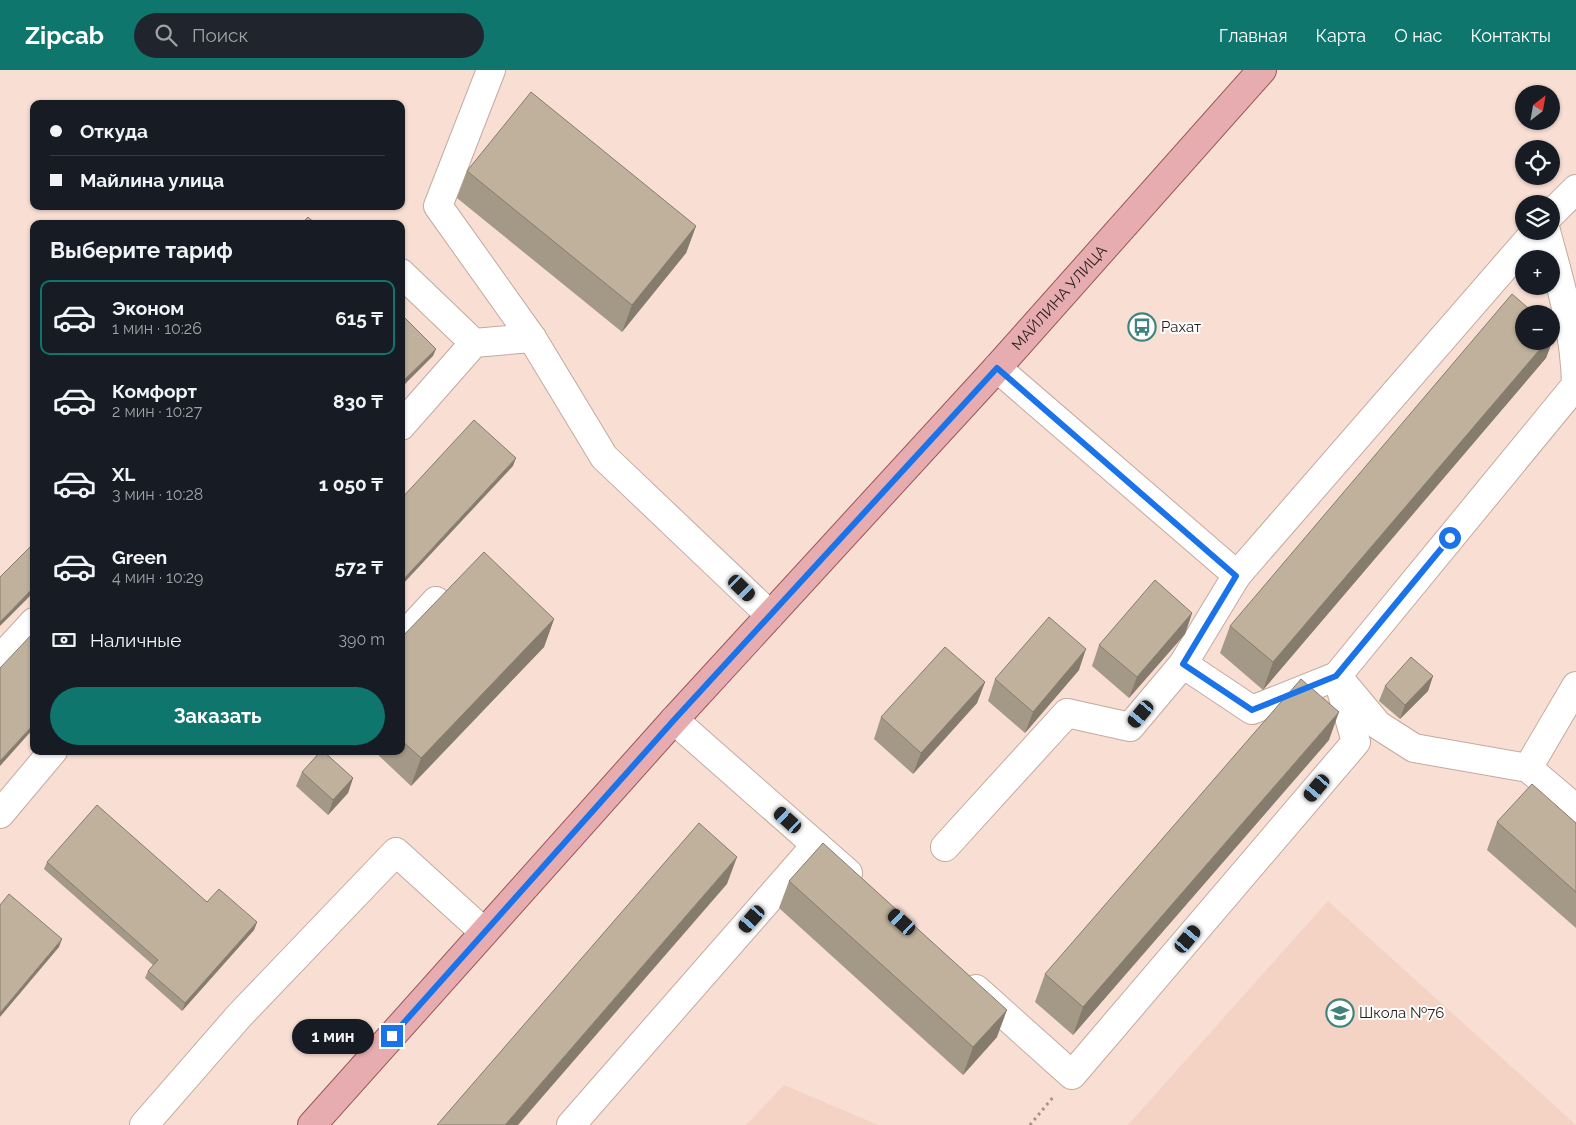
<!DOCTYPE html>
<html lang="ru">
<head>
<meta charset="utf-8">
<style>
  :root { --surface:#171b24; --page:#20242c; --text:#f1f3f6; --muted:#9ea1a6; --line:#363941; --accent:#0f766e }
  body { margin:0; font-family:Raleway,sans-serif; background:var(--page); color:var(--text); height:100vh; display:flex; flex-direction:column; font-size:19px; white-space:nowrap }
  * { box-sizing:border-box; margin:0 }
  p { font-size:16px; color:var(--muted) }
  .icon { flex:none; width:28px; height:28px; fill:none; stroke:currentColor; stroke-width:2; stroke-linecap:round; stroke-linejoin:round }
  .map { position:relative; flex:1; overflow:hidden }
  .side { position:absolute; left:30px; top:150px; width:375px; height:535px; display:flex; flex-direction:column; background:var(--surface); border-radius:10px; box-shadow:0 1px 4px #0004 }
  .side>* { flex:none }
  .banner { position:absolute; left:30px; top:30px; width:375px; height:110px; border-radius:10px; box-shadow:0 1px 4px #0004; display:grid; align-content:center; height:110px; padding:0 20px; background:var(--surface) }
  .needle { width:32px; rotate:31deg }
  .tools { position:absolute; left:1515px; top:15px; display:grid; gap:10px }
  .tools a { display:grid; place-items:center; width:45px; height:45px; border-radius:50%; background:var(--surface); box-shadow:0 1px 4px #0004; font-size:25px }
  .end { position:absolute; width:22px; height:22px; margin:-11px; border:6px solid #1a73e8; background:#fff; box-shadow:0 0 0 2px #fff }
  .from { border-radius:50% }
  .bubble { position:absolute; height:35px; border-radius:18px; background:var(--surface); box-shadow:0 1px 4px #0004; font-size:16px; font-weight:700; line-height:35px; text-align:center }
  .car { position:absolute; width:15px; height:30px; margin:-15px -8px; border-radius:6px; box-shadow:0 0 4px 1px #0007; background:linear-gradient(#222 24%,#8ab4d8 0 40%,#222 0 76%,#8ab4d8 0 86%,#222 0) }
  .banner b { display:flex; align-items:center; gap:18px; height:48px; font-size:19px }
  .banner b+b { border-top:1px solid var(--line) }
  .banner i { width:12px; height:12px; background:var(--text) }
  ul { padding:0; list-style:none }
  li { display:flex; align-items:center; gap:15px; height:75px; margin:0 10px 8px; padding:0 10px; border:2px solid transparent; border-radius:10px }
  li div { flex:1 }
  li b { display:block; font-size:19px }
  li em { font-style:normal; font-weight:700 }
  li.active { border-color:var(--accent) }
  li>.icon { width:45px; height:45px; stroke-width:1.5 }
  h2 { padding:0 20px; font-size:22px; line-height:60px }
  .pay { display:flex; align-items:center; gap:12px; height:55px; padding:0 20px; font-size:19px }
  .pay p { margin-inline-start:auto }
  .cta { display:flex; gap:10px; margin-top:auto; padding:10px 20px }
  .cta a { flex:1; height:58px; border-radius:30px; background:var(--accent); color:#fff; font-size:20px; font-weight:700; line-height:58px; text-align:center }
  header { display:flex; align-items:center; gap:30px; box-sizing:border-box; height:70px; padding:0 25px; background:var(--accent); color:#fff }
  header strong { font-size:24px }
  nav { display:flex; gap:28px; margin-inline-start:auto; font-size:18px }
  .search { width:350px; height:45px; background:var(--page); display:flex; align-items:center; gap:12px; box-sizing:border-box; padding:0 18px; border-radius:28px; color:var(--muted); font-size:19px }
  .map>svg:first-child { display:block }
  .built { fill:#f4d2c4 }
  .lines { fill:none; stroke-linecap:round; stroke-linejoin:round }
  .minor-casing { stroke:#c3aa9f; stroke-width:30 }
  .major-casing { stroke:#995758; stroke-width:30 }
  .path { stroke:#a6928a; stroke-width:3; stroke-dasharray:2.5 4; stroke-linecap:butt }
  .minor { stroke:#fff; stroke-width:28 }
  .major { stroke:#e6acaf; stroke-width:28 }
  .wall { fill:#a49886 }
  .shaded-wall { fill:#867c6d }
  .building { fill:#bfb19c; stroke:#867c6d }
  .route { stroke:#1a73e8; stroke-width:6 }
  .labels { text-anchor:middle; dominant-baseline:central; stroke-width:4; stroke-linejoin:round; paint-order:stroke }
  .street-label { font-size:15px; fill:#281f1b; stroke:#fff }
  .poi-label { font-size:15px; fill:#281f1b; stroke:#fff; text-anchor:start }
</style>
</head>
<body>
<header>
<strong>Zipcab</strong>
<div class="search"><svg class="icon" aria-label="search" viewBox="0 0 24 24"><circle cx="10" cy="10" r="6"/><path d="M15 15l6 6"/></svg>Поиск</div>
<nav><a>Главная</a><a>Карта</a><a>О нас</a><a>Контакты</a></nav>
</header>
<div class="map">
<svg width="1576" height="1055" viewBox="0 0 1576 1055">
  <rect width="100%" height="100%" fill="#f8ded3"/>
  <g class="built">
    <polygon points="1328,831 1576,1055 1128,1055"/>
    <polygon points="784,1015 878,1055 746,1055"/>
  </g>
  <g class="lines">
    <g class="minor-casing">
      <g id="minor">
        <polyline points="491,0 438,136 532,268 604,387 770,545"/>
        <polyline points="1551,144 1576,119"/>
        <polyline points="401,203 474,273"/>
        <polyline points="997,298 1237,505 1536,161"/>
        <polyline points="401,356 474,273 532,268"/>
        <polyline points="401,569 436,531"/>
        <polyline points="0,589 34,552"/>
        <polyline points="1183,594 1252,640 1337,606 1378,655 1414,678 1528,698 1576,739"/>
        <polyline points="1528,698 1576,616"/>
        <polyline points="0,744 53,681"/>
        <polyline points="816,775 848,803"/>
        <polyline points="945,777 1067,643 1130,657 1183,594 1237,505"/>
        <path d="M976 919 1072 1005 1356 672 1337 606 1576 315C1575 260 1560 213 1546 161"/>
        <polyline points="144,1055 239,946 396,782 484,862"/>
        <polyline points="571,1055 816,775 674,650"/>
      </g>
    </g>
    <g class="major-casing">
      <g id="major">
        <path id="s1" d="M312 1055 674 650 997 298 1262 0"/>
      </g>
    </g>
    <polyline class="path" points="1030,1055 1054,1026"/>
    <use href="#minor" class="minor"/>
    <use href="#major" class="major"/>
  </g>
  <g class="wall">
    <polygon points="467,101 696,156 686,183 622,262 457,128"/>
    <polygon points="1556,261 1546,288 1263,620 1220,583 1230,556"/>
    <polygon points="1192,543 1185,564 1129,628 1092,596 1099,575"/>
    <polygon points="554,549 544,577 411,716 374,681 401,681 401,568"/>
    <polygon points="1079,600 1025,663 988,631 995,609"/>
    <polygon points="1433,606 1428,621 1400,649 1379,631 1385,616"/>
    <polygon points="985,612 977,633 913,704 874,669 881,647"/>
    <polygon points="1329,670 1073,965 1035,932 1045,904"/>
    <polygon points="302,702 353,708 348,723 328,745 296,716"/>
    <polygon points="1497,752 1576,753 1576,858 1487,780"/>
    <polygon points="47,792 207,832 257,852 254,860 182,941 145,908 148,901 153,895 44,799"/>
    <polygon points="789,811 997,967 963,1005 779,838"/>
  </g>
  <g class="shaded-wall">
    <polygon points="696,156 686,183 622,262 632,235"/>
    <polygon points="1556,261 1546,288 1263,620 1273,592 1547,271 1551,271 1551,266"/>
    <polygon points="436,279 433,286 401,318 401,313"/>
    <polygon points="516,388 513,396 401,516 401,512"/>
    <polygon points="34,517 34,522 0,556 0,552"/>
    <polygon points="1192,543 1185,564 1129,628 1137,607"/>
    <polygon points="554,549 544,577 411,716 421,688"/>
    <polygon points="1086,579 1079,600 1025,663 1033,642"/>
    <polygon points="1433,606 1428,621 1400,649 1405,635"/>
    <polygon points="985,612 977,633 913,704 921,683"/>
    <polygon points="1339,642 1329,670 1073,965 1083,937"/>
    <polygon points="34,654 34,658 0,696 0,691"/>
    <polygon points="353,708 348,723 328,745 333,730"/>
    <polygon points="737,787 727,814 518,1055 505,1055"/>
    <polygon points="257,852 254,860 182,941 185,933"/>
    <polygon points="62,869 59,877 0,947 0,943"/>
    <polygon points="1007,940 997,967 963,1005 973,977"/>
  </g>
  <g class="building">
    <polygon points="531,22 696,156 632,235 467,101"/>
    <polygon points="308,147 316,154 301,154"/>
    <polygon points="1512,224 1535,244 1524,244 1524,271 1547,271 1273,592 1230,556"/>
    <polygon points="401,244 436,279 401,313"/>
    <polygon points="1551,257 1556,261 1551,266"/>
    <polygon points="474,350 516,388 401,512 401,429"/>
    <polygon points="34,473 34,517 0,552 0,507"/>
    <polygon points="484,482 554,549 421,688 401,670 401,568"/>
    <polygon points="1155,510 1192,543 1137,607 1099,575"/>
    <polygon points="1049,547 1086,579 1033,642 995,609"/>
    <polygon points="34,562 34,654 0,691 0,598"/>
    <polygon points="945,577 985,612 921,683 881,647"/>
    <polygon points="1411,587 1433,606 1405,635 1385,616"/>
    <polygon points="1301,609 1339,642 1083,937 1045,904"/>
    <polygon points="321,681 323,681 353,708 333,730 302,702"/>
    <polygon points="1532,714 1576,753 1576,822 1497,752"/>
    <polygon points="97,735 207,832 219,819 257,852 185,933 148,901 158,890 47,792"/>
    <polygon points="699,753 737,787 505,1055 437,1055"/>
    <polygon points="823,773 1007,940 973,977 789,811"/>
    <polygon points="9,824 62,869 0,943 0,835"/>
  </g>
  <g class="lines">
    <polyline class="route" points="392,966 674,650 997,298 1236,506 1183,594 1252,640 1336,606 1450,468"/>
  </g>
  <defs>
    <g id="bus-ring" transform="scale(1.4375)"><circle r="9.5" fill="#fff" stroke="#3e847d" stroke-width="1.5"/><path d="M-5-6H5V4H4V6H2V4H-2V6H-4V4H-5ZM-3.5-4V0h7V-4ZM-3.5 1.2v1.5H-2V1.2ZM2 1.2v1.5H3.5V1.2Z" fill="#3e847d"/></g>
    <g id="school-ring" transform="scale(1.4375)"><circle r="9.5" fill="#fff" stroke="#3e847d" stroke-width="1.5"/><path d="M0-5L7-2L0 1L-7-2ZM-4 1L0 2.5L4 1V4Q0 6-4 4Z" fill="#3e847d"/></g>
  </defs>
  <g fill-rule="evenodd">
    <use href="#bus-ring" x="1142" y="257"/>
    <use href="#school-ring" x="1340" y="943"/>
  </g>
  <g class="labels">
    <g class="street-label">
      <text stroke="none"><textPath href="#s1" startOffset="1115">МАЙЛИНА УЛИЦА</textPath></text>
    </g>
    <g class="poi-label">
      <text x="1161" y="257">Рахат</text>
      <text x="1359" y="943">Школа №76</text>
    </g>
  </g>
</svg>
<div class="tools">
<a><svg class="needle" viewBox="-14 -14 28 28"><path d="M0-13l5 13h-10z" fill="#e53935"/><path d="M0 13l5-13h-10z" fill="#9ea1a6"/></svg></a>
<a><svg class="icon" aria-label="locate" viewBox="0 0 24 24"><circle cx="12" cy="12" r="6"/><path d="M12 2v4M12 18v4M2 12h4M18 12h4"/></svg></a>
<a><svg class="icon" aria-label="layers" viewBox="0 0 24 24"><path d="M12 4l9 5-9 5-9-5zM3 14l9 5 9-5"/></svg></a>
<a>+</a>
<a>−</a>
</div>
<i class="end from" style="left:1450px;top:468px"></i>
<i class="end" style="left:392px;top:966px"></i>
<div class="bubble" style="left:292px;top:949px;width:82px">1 мин</div>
<i class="car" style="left:742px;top:518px;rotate:134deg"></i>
<i class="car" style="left:1141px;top:644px;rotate:220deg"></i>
<i class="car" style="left:1317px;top:718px;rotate:220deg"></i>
<i class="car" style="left:788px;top:750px;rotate:312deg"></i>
<i class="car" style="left:752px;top:849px;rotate:221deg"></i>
<i class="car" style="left:902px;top:852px;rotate:312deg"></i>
<i class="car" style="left:1188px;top:869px;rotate:40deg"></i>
<div class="banner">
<b><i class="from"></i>Откуда</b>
<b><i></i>Майлина улица</b>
</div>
<section class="side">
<h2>Выберите тариф</h2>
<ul>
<li class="active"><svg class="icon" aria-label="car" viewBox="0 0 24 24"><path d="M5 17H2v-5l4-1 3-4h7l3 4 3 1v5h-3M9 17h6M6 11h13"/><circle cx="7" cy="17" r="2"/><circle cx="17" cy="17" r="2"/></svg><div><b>Эконом</b><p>1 мин · 10:26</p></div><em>615 ₸</em></li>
<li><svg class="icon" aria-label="car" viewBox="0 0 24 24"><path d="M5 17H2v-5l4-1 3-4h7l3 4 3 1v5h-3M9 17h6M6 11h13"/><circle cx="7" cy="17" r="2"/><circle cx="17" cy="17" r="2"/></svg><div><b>Комфорт</b><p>2 мин · 10:27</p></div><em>830 ₸</em></li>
<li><svg class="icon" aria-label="car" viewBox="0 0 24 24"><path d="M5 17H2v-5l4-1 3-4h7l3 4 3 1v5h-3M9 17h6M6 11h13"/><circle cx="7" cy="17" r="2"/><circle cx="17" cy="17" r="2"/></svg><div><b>XL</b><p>3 мин · 10:28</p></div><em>1 050 ₸</em></li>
<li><svg class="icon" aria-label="car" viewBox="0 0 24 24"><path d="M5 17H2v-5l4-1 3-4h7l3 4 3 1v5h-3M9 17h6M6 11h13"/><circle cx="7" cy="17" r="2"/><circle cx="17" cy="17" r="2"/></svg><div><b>Green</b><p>4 мин · 10:29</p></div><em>572 ₸</em></li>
</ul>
<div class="pay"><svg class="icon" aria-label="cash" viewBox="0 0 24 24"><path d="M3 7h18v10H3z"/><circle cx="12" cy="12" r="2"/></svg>Наличные<p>390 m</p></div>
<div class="cta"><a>Заказать</a></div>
</section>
</div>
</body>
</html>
